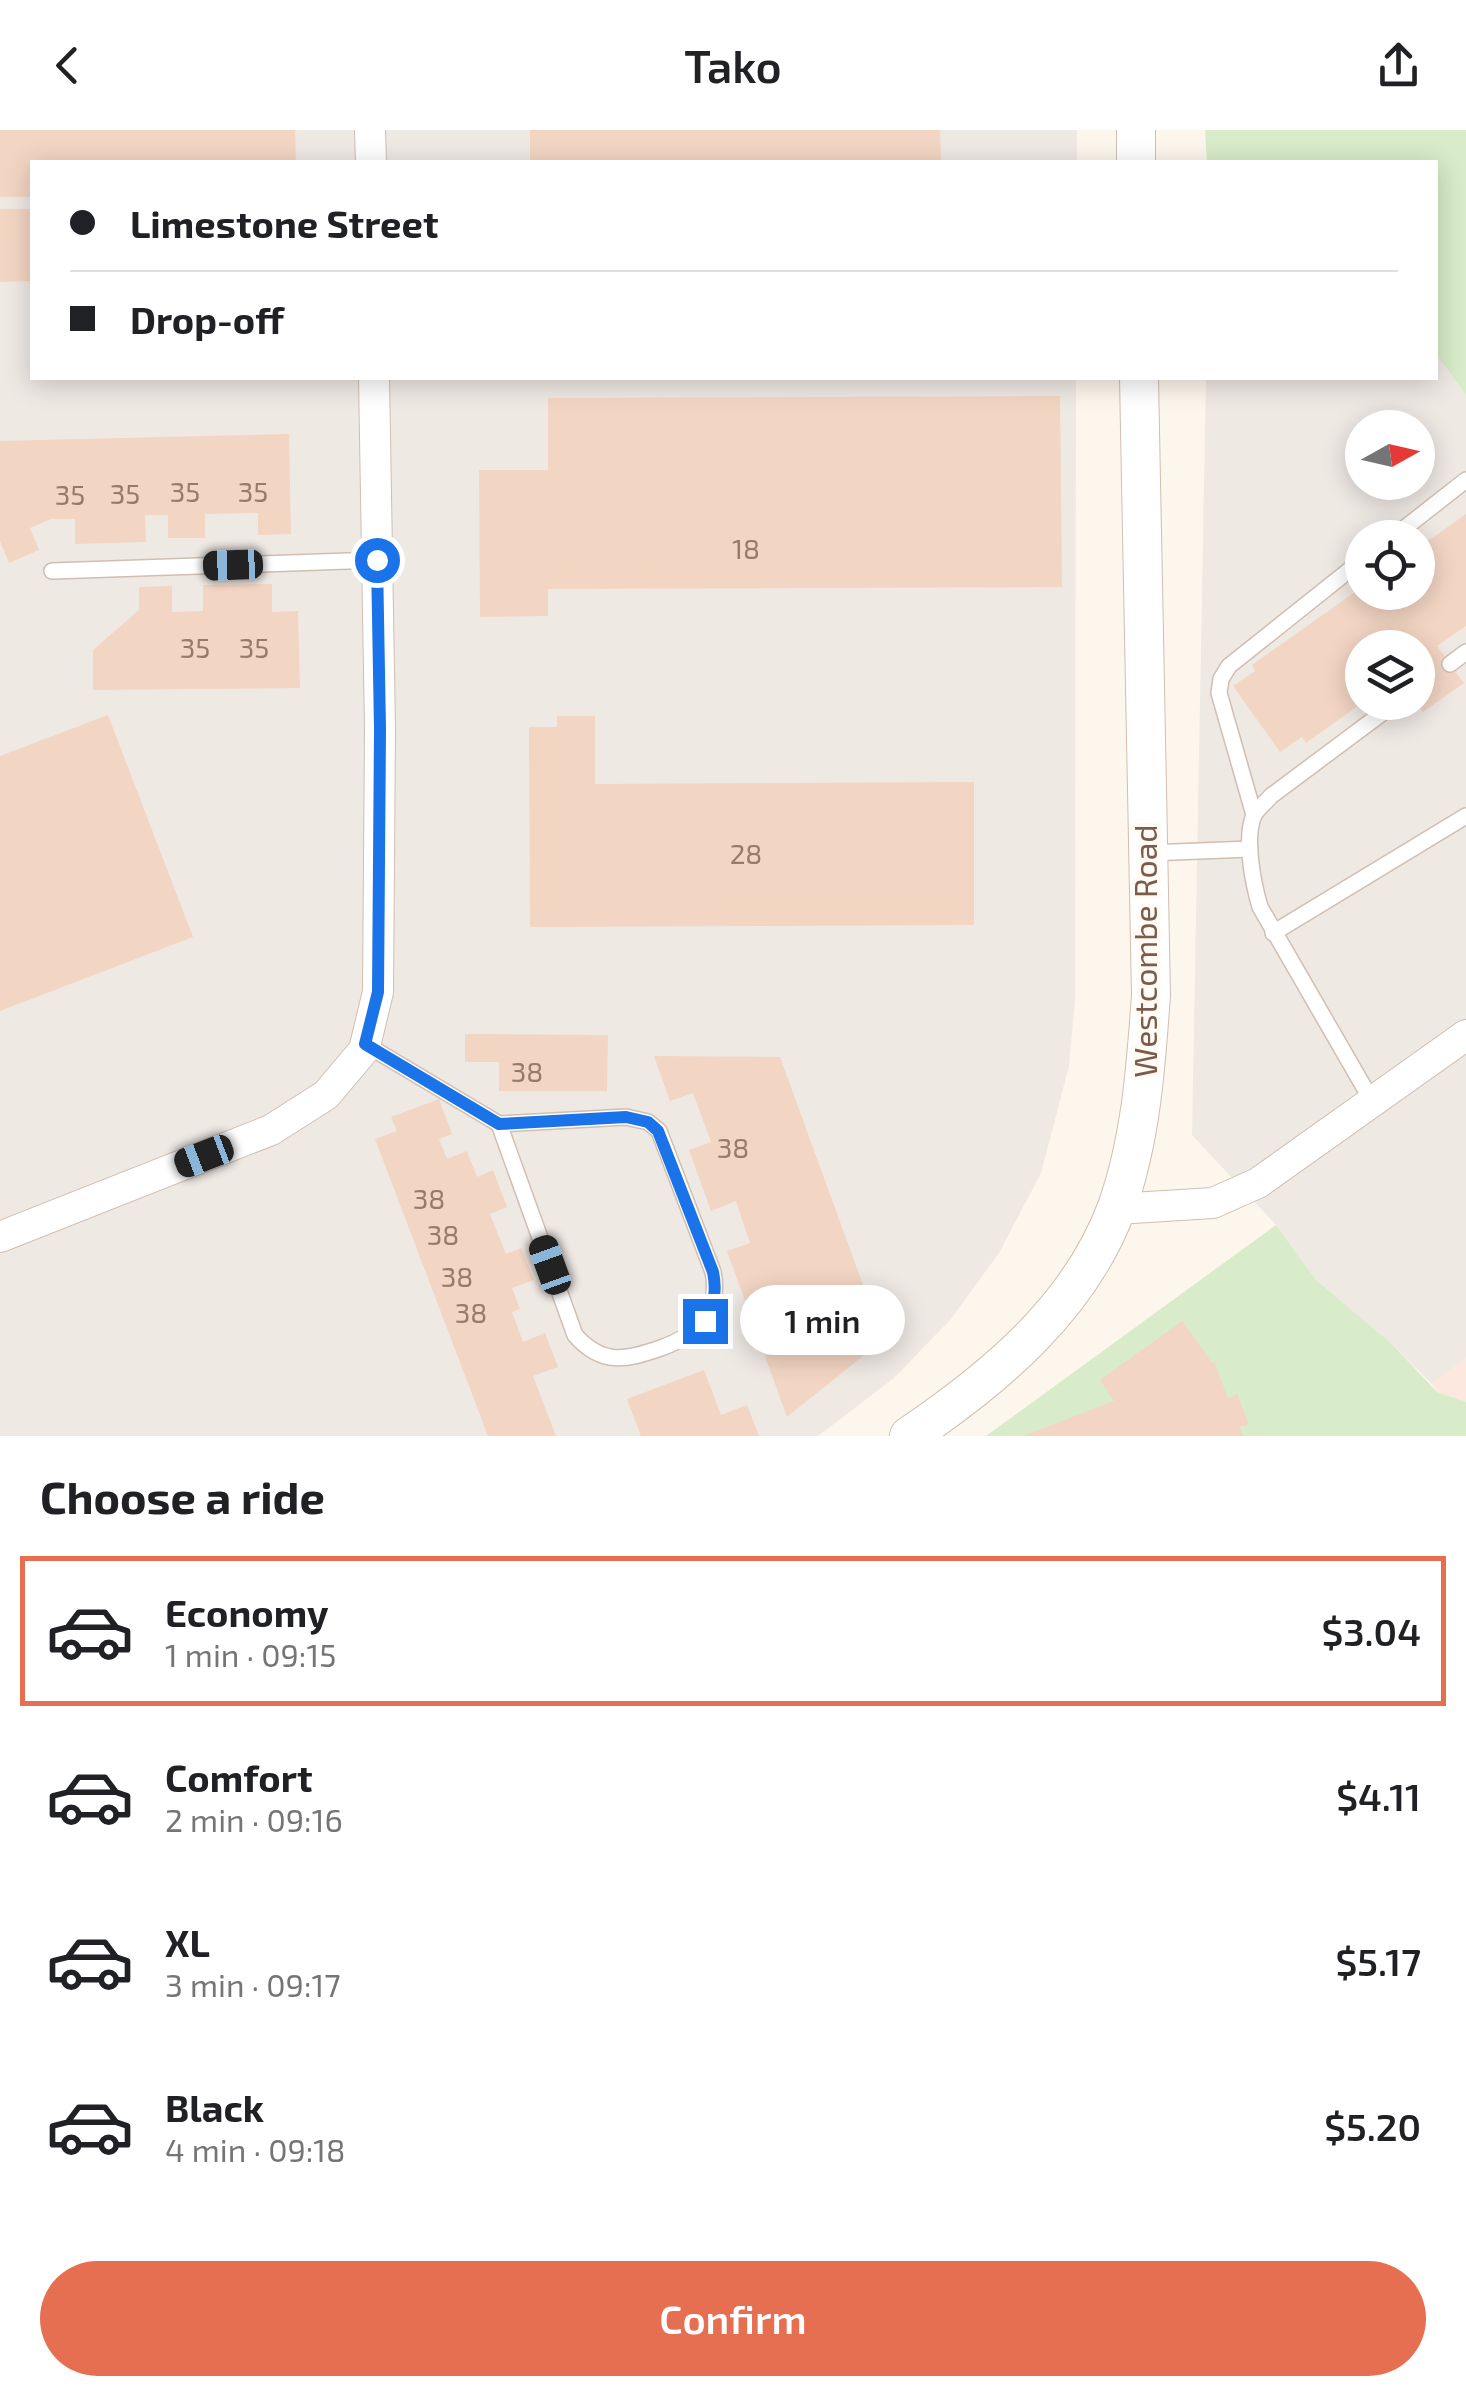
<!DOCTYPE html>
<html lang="en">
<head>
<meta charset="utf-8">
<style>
  :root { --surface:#fff; --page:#f6f6f6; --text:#202124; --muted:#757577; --line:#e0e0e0; --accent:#e76f51 }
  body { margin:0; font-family:"Exo 2",sans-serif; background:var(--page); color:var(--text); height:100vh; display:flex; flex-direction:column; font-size:38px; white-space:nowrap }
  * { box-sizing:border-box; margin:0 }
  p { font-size:32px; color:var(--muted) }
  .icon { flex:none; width:55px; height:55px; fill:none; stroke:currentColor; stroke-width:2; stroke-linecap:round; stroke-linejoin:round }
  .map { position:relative; height:1306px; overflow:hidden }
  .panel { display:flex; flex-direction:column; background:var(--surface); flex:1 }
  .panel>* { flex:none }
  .guide { position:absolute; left:30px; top:30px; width:1408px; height:220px; border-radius:0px; box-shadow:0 5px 25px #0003; display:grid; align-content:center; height:220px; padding:0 40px; background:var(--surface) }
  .needle { width:65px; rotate:82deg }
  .tools { position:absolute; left:1345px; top:280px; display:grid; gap:20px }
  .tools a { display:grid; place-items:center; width:90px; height:90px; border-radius:50%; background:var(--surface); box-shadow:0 5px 25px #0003; font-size:50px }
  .end { position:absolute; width:45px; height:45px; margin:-22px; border:12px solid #1a73e8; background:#fff; box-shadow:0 0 0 5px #fff }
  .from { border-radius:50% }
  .bubble { position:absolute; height:70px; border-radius:35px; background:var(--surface); box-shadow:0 5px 25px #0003; font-size:32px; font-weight:600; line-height:70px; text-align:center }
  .car { position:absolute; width:30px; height:60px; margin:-30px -15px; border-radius:12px; box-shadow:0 0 8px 2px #0007; background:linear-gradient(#222 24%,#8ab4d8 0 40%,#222 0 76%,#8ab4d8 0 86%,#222 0) }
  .guide b { display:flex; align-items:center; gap:35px; height:95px; font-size:38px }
  .guide b+b { border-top:2px solid var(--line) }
  .guide i { width:25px; height:25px; background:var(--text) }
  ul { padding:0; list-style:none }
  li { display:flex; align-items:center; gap:30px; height:150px; margin:0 20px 15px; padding:0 20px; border:5px solid transparent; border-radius:0px }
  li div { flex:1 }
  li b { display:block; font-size:38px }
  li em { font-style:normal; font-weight:600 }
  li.active { border-color:var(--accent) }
  li>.icon { width:90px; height:90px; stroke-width:1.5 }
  h2 { padding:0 40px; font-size:45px; line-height:120px }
  .action { display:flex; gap:20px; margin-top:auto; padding:20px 40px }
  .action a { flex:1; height:115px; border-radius:60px; background:var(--accent); color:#fff; font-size:40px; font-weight:600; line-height:115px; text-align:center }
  header { display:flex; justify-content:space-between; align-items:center; height:130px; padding:0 40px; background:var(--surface); font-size:45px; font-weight:600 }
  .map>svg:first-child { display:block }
  .commercial { fill:#fde8e0 }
  .industrial { fill:#efe9e4; fill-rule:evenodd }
  .green { fill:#d8ecc9 }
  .building { fill:#f3d5c3 }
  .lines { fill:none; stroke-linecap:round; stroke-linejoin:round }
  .service-casing { stroke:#d1beb0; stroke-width:18 }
  .minor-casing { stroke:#d1beb0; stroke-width:32 }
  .tertiary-casing { stroke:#d1beb0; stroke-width:40 }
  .service { stroke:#fff; stroke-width:15 }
  .minor { stroke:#fff; stroke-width:30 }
  .tertiary { stroke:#fff; stroke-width:38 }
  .route { stroke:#1a73e8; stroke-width:12 }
  .labels { text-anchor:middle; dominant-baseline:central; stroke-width:8; stroke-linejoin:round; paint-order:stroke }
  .number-label { font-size:28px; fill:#987a6a }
  .street-label { font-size:32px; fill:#7a5c4d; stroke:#fffaf3 }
</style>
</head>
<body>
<header><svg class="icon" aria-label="back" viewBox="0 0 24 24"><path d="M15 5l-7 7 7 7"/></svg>Tako<svg class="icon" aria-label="share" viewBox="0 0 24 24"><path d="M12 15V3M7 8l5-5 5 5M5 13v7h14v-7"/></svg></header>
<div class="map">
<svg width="1466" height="1306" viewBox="0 0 1466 1306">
  <rect width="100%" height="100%" fill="#fdf6ec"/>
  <polygon class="commercial" points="1466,1228 1466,1272 1437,1262 1432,1254"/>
  <g class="industrial">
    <polygon points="0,0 1077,0 1077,32 32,32 32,248 1076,248 1075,869 1069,936 1041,1043 999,1123 951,1189 894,1248 818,1306 0,1306"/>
    <path d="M1435 223 1466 265V1228L1432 1254 1391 1213 1316 1150 1276 1095 1192 1005 1206 248H1435ZM1362 298H1418V352H1362ZM1362 408H1418V462H1362ZM1362 518H1418V572H1362Z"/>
  </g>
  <g class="green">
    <polygon points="1205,0 1466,0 1466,265 1435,223 1435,32 1207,32"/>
    <polygon points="1276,1095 1316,1150 1391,1213 1437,1262 1466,1272 1466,1306 986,1306"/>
  </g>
  <g class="building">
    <polygon points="0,0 295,0 296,32 32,32 32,67 0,67"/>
    <polygon points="530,0 940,0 941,32 530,32"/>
    <polygon points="0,79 32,79 32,151 0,152"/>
    <polygon points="1060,266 1062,457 548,459 548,486 480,487 479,340 548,340 548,268"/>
    <polygon points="289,304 291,404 258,405 258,383 205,384 205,408 168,408 168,385 145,385 146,412 75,414 75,389 51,389 30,398 39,420 9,433 0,411 0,311"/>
    <polygon points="1466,384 1466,496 1437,516 1464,553 1423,582 1418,575 1418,518 1362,518 1362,573 1306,613 1302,607 1280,622 1233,556 1255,541 1252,535 1362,457 1362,462 1418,462 1418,418"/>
    <polygon points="272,454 272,482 298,481 300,558 93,560 93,520 139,480 139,457 172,456 172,482 203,481 203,455"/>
    <polygon points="108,585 193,807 0,881 0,626"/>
    <polygon points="557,586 595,586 595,654 974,652 974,795 530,797 529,597 557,597"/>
    <polygon points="465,904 608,905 607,961 499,961 499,932 465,932"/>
    <polygon points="654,926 780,927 883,1210 787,1287 765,1226 787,1217 772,1173 749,1182 727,1121 750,1113 736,1071 711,1081 689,1020 711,1012 693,963 670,971"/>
    <polygon points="439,969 452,1004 439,1009 447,1029 467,1021 477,1047 493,1040 507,1077 490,1084 506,1124 521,1118 534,1150 512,1158 520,1179 512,1182 523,1212 545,1203 558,1237 533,1246 556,1306 488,1306 375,1009 397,1001 391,987"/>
    <polygon points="1182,1191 1212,1233 1214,1232 1228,1268 1237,1264 1249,1294 1240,1297 1243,1306 1023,1306 1114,1271 1100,1250"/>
    <polygon points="704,1240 721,1285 747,1275 759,1306 641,1306 627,1269"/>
  </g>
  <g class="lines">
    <g class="service-casing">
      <g id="service">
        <polyline points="1392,408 1466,350"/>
        <polyline points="52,441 377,430"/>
        <polyline points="1450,534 1466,522"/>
        <polyline points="1254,685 1219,563 1221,549 1229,536 1362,430"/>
        <polyline points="1149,723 1250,719"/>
        <polyline points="1273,803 1466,686"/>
        <path d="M365 914 499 994 626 987 648 992 659 1001 713 1142C721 1182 697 1205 661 1218 626 1230 602 1236 575 1205L499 994"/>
        <path d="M1372 971 1260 777C1253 753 1244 708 1254 685 1257 679 1267 671 1271 666L1397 572"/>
      </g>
    </g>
    <g class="minor-casing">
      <g id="minor">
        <polyline points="370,0 371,32"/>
        <polyline points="1116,1079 1213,1073 1258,1053 1466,905"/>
        <polyline points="0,1107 271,1000 326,965 364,920 378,862 380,599 374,248"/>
      </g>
    </g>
    <g class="tertiary-casing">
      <g id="tertiary">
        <polyline points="1136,0 1136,32"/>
        <path d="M909 1306C995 1248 1080 1177 1117 1077 1141 1009 1146 936 1151 865L1139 248"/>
      </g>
    </g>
    <use href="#service" class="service"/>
    <use href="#minor" class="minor"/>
    <use href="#tertiary" class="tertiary"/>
  </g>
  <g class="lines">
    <path class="route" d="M377 430 380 599 378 862 365 914 499 994 626 987 648 992 658 1001 713 1142C717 1161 714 1173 705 1191"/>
  </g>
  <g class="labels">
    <g class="number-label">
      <text x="185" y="361">35</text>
      <text x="253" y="361">35</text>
      <text x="125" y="363">35</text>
      <text x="70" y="364">35</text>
      <text x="746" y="418">18</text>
      <text x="195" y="517">35</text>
      <text x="254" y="517">35</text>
      <text x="746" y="723">28</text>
      <text x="527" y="941">38</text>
      <text x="733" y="1017">38</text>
      <text x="429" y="1068">38</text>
      <text x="443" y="1104">38</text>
      <text x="457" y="1146">38</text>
      <text x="471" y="1182">38</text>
    </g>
    <g class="street-label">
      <text transform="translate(1144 821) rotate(-90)">Westcombe Road</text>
    </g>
  </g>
</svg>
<div class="tools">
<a><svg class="needle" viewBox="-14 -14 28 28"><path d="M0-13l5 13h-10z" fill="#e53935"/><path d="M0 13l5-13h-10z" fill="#757577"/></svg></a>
<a><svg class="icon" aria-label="locate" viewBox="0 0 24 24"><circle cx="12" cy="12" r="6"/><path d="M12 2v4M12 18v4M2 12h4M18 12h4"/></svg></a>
<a><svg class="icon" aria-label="layers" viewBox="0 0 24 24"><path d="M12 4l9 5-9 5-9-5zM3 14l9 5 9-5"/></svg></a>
</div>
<i class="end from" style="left:377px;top:430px"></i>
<i class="end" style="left:705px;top:1191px"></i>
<div class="bubble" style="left:740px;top:1155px;width:165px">1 min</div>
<i class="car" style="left:233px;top:435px;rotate:268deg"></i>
<i class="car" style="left:204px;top:1026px;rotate:249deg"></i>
<i class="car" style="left:550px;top:1135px;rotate:340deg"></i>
<div class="guide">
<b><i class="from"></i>Limestone Street</b>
<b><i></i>Drop-off</b>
</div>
</div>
<section class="panel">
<h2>Choose a ride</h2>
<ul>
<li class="active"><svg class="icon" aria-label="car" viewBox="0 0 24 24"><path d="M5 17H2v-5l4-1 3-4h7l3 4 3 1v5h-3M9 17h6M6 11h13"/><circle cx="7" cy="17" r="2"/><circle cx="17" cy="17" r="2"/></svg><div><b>Economy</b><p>1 min · 09:15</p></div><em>$3.04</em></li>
<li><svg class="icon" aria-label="car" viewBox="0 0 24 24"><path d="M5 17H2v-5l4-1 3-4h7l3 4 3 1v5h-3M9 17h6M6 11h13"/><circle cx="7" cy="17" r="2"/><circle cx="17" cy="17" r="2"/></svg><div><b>Comfort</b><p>2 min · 09:16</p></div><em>$4.11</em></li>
<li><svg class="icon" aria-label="car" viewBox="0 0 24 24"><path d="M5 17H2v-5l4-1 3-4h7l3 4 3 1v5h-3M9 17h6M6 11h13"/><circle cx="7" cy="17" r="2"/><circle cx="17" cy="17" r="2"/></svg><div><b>XL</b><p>3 min · 09:17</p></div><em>$5.17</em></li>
<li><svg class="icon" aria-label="car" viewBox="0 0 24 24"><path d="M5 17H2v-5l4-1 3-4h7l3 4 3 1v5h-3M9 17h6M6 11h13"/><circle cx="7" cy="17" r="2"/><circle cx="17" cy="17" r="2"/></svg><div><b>Black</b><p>4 min · 09:18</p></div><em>$5.20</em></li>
</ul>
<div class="action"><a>Confirm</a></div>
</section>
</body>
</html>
